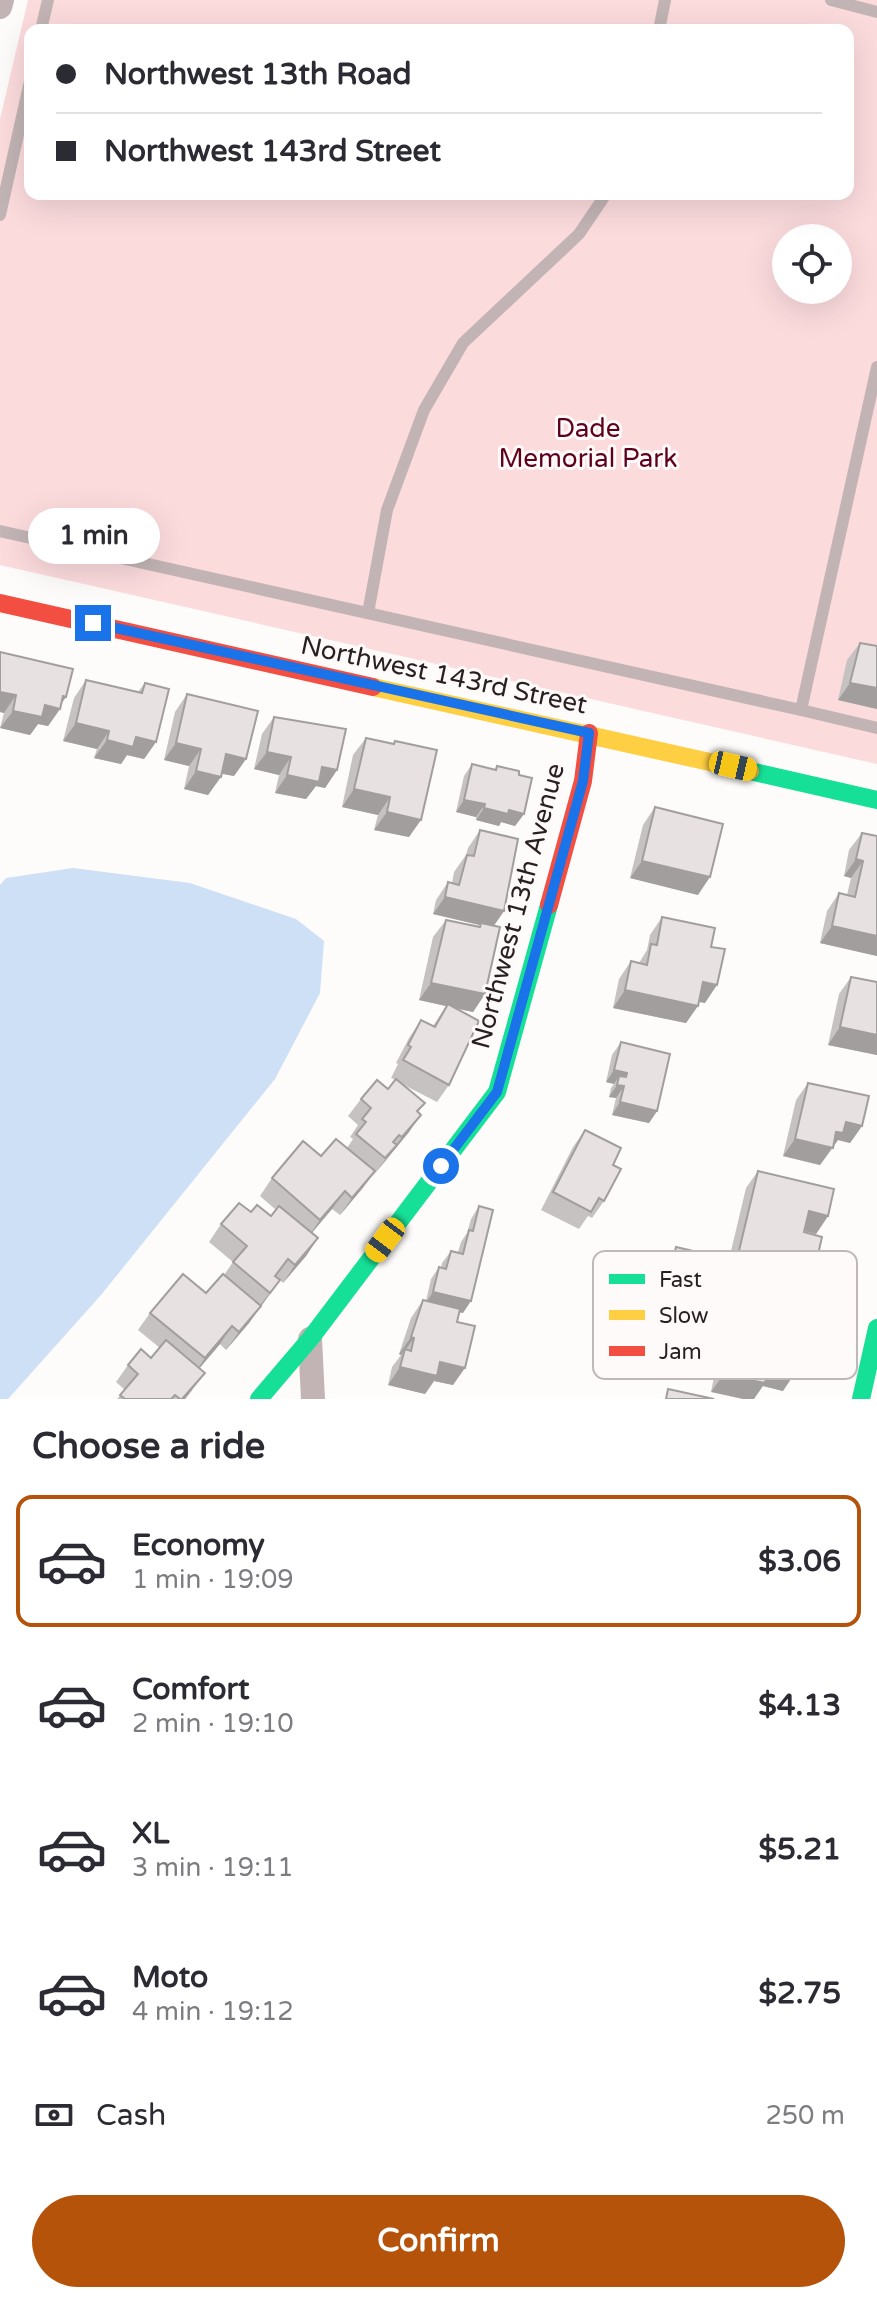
<!DOCTYPE html>
<html lang="en">
<head>
<meta charset="utf-8">
<style>
  :root { --surface:#fff; --page:#f7f7f7; --text:#2b2b33; --muted:#7c7c81; --line:#e1e1e2; --accent:#b45309 }
  body { margin:0; font-family:"Varela Round",sans-serif; background:var(--page); color:var(--text); height:100vh; display:flex; flex-direction:column; font-size:30px; white-space:nowrap }
  * { box-sizing:border-box; margin:0 }
  p { font-size:26px; color:var(--muted) }
  .icon { flex:none; width:44px; height:44px; fill:none; stroke:currentColor; stroke-width:2; stroke-linecap:round; stroke-linejoin:round }
  .map { position:relative; height:1399px; overflow:hidden }
  .sheet { display:flex; flex-direction:column; background:var(--surface); flex:1 }
  .sheet>* { flex:none }
  .banner { position:absolute; left:24px; top:24px; width:830px; height:176px; border-radius:16px; box-shadow:0 8px 32px #0002; display:grid; align-content:center; height:176px; padding:0 32px; background:var(--surface) }
  .controls { position:absolute; left:772px; top:224px; display:grid; gap:16px }
  .controls a { display:grid; place-items:center; width:80px; height:80px; border-radius:50%; background:var(--surface); box-shadow:0 8px 32px #0002; font-size:40px }
  .end { position:absolute; width:36px; height:36px; margin:-18px; border:10px solid #1a73e8; background:#fff; box-shadow:0 0 0 4px #fff }
  .from { border-radius:50% }
  .bubble { position:absolute; height:56px; border-radius:28px; background:var(--surface); box-shadow:0 8px 32px #0002; font-size:26px; font-weight:800; line-height:56px; text-align:center }
  .car { position:absolute; width:24px; height:48px; margin:-24px -12px; border-radius:10px; box-shadow:0 0 6px 2px #0007; background:linear-gradient(#f5c518 24%,#345 0 40%,#f5c518 0 76%,#345 0 86%,#f5c518 0) }
  .banner b { display:flex; align-items:center; gap:28px; height:76px; font-size:30px }
  .banner b+b { border-top:2px solid var(--line) }
  .banner i { width:20px; height:20px; background:var(--text) }
  ul { padding:0; list-style:none }
  li { display:flex; align-items:center; gap:24px; height:132px; margin:0 16px 12px; padding:0 16px; border:4px solid transparent; border-radius:16px }
  li div { flex:1 }
  li b { display:block; font-size:30px }
  li em { font-style:normal; font-weight:800 }
  li.on { border-color:var(--accent) }
  li>.icon { width:72px; height:72px; stroke-width:1.5 }
  h2 { padding:0 32px; font-size:36px; line-height:96px }
  .pay { display:flex; align-items:center; gap:20px; height:88px; padding:0 32px; font-size:30px }
  .pay p { margin-inline-start:auto }
  .cta { display:flex; gap:16px; margin-top:auto; padding:16px 32px }
  .cta a { flex:1; height:92px; border-radius:48px; background:var(--accent); color:#fff; font-size:32px; font-weight:800; line-height:92px; text-align:center }
  .map>svg:first-child { display:block }
  .green { fill:#fcdbdd; fill-rule:evenodd }
  .water { fill:#cee0f5 }
  .lines { fill:none; stroke-linecap:round; stroke-linejoin:round }
  .lane { stroke:#c2b4b5; stroke-width:12 }
  .street { stroke:#c2b4b5; stroke-width:24 }
  .fast { stroke:#16e098; stroke-width:18 }
  .slow { stroke:#ffcf43; stroke-width:18 }
  .jam { stroke:#f24e42; stroke-width:18 }
  .wall { fill:#c7c2c2 }
  .shaded-wall { fill:#a29e9e }
  .building { fill:#e7e1e2; stroke:#a29e9e; stroke-width:2 }
  .route { stroke:#1a73e8; stroke-width:10 }
  .labels { text-anchor:middle; dominant-baseline:central; stroke-width:6; stroke-linejoin:round; paint-order:stroke }
  .park-label { font-size:26px; fill:#5e001c; stroke:#fffafa }
  .street-label { font-size:26px; fill:#281f20; stroke:#fffafa }
  .key { fill:#fffafa; stroke:#beb8b9; stroke-width:2 }
  .key-label { font-size:22px; fill:#281f20 }
</style>
</head>
<body>
<div class="map">
<svg width="877" height="1399" viewBox="0 0 877 1399">
  <rect width="100%" height="100%" fill="#fefbfb"/>
  <path class="green" d="M28 0H877V764L0 565V119ZM30 30H848V194H30ZM786 238H838V290H786Z"/>
  <polygon class="water" points="73,868 190,883 296,919 324,941 320,993 275,1079 101,1295 8,1399 0,1399 0,885 6,878"/>
  <g class="lines">
    <g class="lane">
      <polyline points="831,0 877,12"/>
      <polyline points="41,30 48,0"/>
      <polyline points="659,30 665,0"/>
      <polyline points="0,215 30,81"/>
      <polyline points="877,367 801,710 877,728"/>
      <polyline points="0,531 801,710"/>
      <polyline points="368,613 387,510 424,410 463,343 579,234 606,194"/>
    </g>
    <g class="street">
      <polyline points="0,7 2,0"/>
      <polyline points="310,1339 313,1399"/>
    </g>
    <g class="fast">
      <polyline points="750,771 877,800"/>
      <polyline points="259,1399 310,1339 497,1092 549,905"/>
      <polyline points="861,1399 877,1328"/>
    </g>
    <polyline class="slow" points="373,687 750,771"/>
    <g class="jam">
      <polyline points="0,603 373,687"/>
      <polyline points="549,905 583,781 589,733"/>
    </g>
  </g>
  <g class="wall">
    <polygon points="860,643 877,646 877,709 838,700 847,660"/>
    <polygon points="0,652 66,697 61,704 60,709 48,726 38,724 30,735 0,728 4,713 0,712"/>
    <polygon points="86,680 138,692 145,683 156,742 144,759 127,755 121,764 94,758 97,749 63,741 74,698"/>
    <polygon points="187,694 246,759 234,776 222,774 208,795 184,789 189,766 164,760 175,712"/>
    <polygon points="274,717 337,770 325,788 316,786 306,799 275,793 279,775 254,769 262,734"/>
    <polygon points="366,738 393,744 395,741 409,837 374,830 378,815 342,807 353,755"/>
    <polygon points="472,764 494,770 497,766 519,775 524,814 515,826 501,822 499,826 476,820 476,817 456,812 464,776"/>
    <polygon points="655,807 698,895 630,878 643,825"/>
    <polygon points="480,830 504,911 494,926 485,994 473,1012 454,1008 449,1085 437,1102 402,1084 425,1103 418,1112 409,1132 340,1215 332,1209 312,1233 318,1238 306,1256 283,1283 280,1280 249,1323 226,1350 220,1344 199,1368 192,1390 185,1399 117,1399 125,1390 116,1382 128,1365 151,1358 160,1348 138,1330 150,1313 206,1293 224,1275 233,1262 209,1242 221,1224 251,1212 271,1216 276,1210 260,1196 272,1178 321,1156 347,1148 353,1139 350,1137 358,1125 348,1116 361,1099 388,1089 395,1080 391,1078 398,1064 396,1063 409,1038 421,1020 433,1026 446,1006 419,1000 433,937 446,920 479,927 480,925 433,914 436,900 448,882 452,883 454,872 466,855 468,848"/>
    <polygon points="862,833 877,956 820,943 827,911 839,893 847,895 851,878 844,876 849,850"/>
    <polygon points="662,917 711,947 705,1003 699,1002 686,1023 613,1008 619,979 631,961 639,963 647,950 650,935"/>
    <polygon points="851,977 877,982 877,1055 828,1045 839,994"/>
    <polygon points="621,1042 657,1111 649,1123 612,1115 616,1098 609,1097 611,1088 614,1084 606,1082 612,1055"/>
    <polygon points="808,1083 862,1126 850,1143 838,1140 820,1165 783,1156 796,1100"/>
    <polygon points="585,1130 613,1165 604,1201 592,1218 588,1216 579,1229 541,1210 573,1147"/>
    <polygon points="758,1171 828,1216 816,1234 804,1231 802,1290 726,1272 746,1188"/>
    <polygon points="479,1206 463,1313 459,1312 457,1322 453,1385 434,1381 425,1394 388,1385 392,1367 401,1355 399,1354 411,1318 423,1300 426,1301 431,1279 439,1267 441,1268 442,1263 451,1251 458,1252 461,1242 467,1233 471,1219"/>
    <polygon points="676,1247 693,1279 667,1273 672,1253"/>
    <polygon points="711,1295 775,1339 783,1391 763,1386 711,1392 714,1377 711,1376 714,1362 689,1356 698,1312"/>
  </g>
  <g class="shaded-wall">
    <polygon points="850,683 877,688 877,709 838,700"/>
    <polygon points="0,692 16,695 4,713 0,712"/>
    <polygon points="63,696 66,697 58,708 60,709 48,726 38,724 30,735 0,728 13,711 45,705"/>
    <polygon points="76,723 109,731 97,749 63,741"/>
    <polygon points="136,737 156,742 144,759 127,755 121,764 94,758 107,740"/>
    <polygon points="176,743 201,749 189,766 164,760"/>
    <polygon points="267,752 291,757 279,775 254,769"/>
    <polygon points="226,754 246,759 234,776 214,772"/>
    <polygon points="322,767 337,770 325,788 316,786 306,799 275,793 287,775"/>
    <polygon points="196,771 221,777 208,795 184,789"/>
    <polygon points="354,789 390,797 378,815 342,807"/>
    <polygon points="464,800 485,804 476,817 456,812"/>
    <polygon points="484,808 509,810 524,814 515,826 501,822 499,826 476,820"/>
    <polygon points="387,812 421,820 409,837 374,830"/>
    <polygon points="856,859 863,861 851,878 844,876"/>
    <polygon points="642,861 710,877 698,895 630,878"/>
    <polygon points="445,897 504,911 492,928 433,914"/>
    <polygon points="832,926 877,936 877,956 820,943"/>
    <polygon points="703,982 717,985 705,1003 691,1000"/>
    <polygon points="431,983 485,994 473,1012 419,1000"/>
    <polygon points="625,990 698,1006 686,1023 613,1008"/>
    <polygon points="840,1027 877,1035 877,1055 828,1045"/>
    <polygon points="614,1070 627,1073 618,1085 619,1076 614,1084 606,1082"/>
    <polygon points="617,1085 624,1086 616,1098 609,1097"/>
    <polygon points="620,1102 657,1111 649,1123 612,1115"/>
    <polygon points="421,1115 409,1132 373,1176 402,1137"/>
    <polygon points="846,1122 862,1126 850,1143 838,1140 820,1165 783,1156 795,1139 836,1132"/>
    <polygon points="375,1171 362,1189 340,1215 352,1198"/>
    <polygon points="345,1191 332,1209 308,1237 320,1220"/>
    <polygon points="809,1211 828,1216 816,1234 796,1229"/>
    <polygon points="318,1238 306,1256 283,1283 295,1265"/>
    <polygon points="738,1255 814,1272 802,1290 726,1272"/>
    <polygon points="672,1267 698,1273 693,1279 667,1273"/>
    <polygon points="280,1280 249,1323 226,1350 239,1332"/>
    <polygon points="433,1292 471,1301 463,1313 425,1304"/>
    <polygon points="232,1326 220,1344 193,1376 205,1358"/>
    <polygon points="411,1337 414,1338 404,1352 405,1349 401,1355 399,1354"/>
    <polygon points="701,1339 726,1344 714,1362 689,1356"/>
    <polygon points="723,1359 727,1360 714,1377 711,1376"/>
    <polygon points="440,1362 465,1368 453,1385 434,1381 425,1394 388,1385 400,1367"/>
    <polygon points="768,1367 795,1373 783,1391 763,1386 754,1399 743,1399 711,1392 723,1375"/>
    <polygon points="205,1373 192,1390 185,1399 182,1399"/>
  </g>
  <g class="building">
    <polygon points="860,643 877,646 877,688 850,683"/>
    <polygon points="0,652 73,669 66,697 63,696 60,709 45,705 42,717 13,711 16,695 0,692"/>
    <polygon points="86,680 142,693 145,683 169,689 156,742 136,737 133,747 107,740 109,731 76,723"/>
    <polygon points="187,694 258,711 246,759 226,754 221,777 196,771 201,749 176,743"/>
    <polygon points="274,717 346,729 337,770 322,767 319,782 287,775 291,757 267,752"/>
    <polygon points="366,738 394,744 395,741 437,750 421,820 387,812 390,797 354,789"/>
    <polygon points="472,764 496,770 497,766 519,771 519,775 532,778 524,814 509,810 508,814 484,808 485,804 464,800"/>
    <polygon points="655,807 723,824 710,877 642,861"/>
    <polygon points="480,830 518,839 504,911 445,897 448,882 459,885 467,855 474,856"/>
    <polygon points="862,833 877,836 877,936 832,926 839,893 855,897 863,861 856,859"/>
    <polygon points="662,917 715,928 711,947 725,949 717,985 703,982 698,1006 625,990 631,961 647,965 651,944 657,945"/>
    <polygon points="446,920 480,927 481,923 500,927 485,994 431,983"/>
    <polygon points="851,977 877,982 877,1035 840,1027"/>
    <polygon points="448,1004 479,1021 449,1085 403,1060 411,1047 408,1045 421,1020 435,1027"/>
    <polygon points="621,1042 670,1054 657,1111 620,1102 624,1086 617,1085 619,1076 626,1077 627,1073 614,1070"/>
    <polygon points="396,1079 425,1103 417,1111 421,1115 402,1137 399,1135 393,1142 397,1145 385,1158 356,1134 366,1122 362,1119 371,1108 361,1099 377,1080 388,1089"/>
    <polygon points="808,1083 869,1096 862,1126 846,1122 843,1133 836,1132 833,1148 795,1139"/>
    <polygon points="585,1130 621,1148 613,1165 621,1169 604,1201 599,1198 591,1212 553,1192"/>
    <polygon points="336,1139 375,1171 352,1198 345,1191 320,1220 272,1178 303,1141 321,1156"/>
    <polygon points="758,1171 834,1189 828,1216 809,1211 804,1232 822,1237 814,1272 738,1255"/>
    <polygon points="239,1203 251,1212 257,1205 271,1216 279,1206 318,1238 295,1265 288,1259 275,1276 280,1280 270,1293 233,1262 247,1246 221,1224"/>
    <polygon points="479,1206 493,1210 471,1301 433,1292 439,1267 446,1269 451,1251 463,1254 469,1230 473,1231"/>
    <polygon points="676,1247 702,1253 698,1273 672,1267"/>
    <polygon points="183,1274 206,1293 223,1274 261,1306 239,1332 232,1326 205,1358 150,1313"/>
    <polygon points="711,1295 781,1310 775,1339 801,1345 795,1373 768,1367 765,1383 723,1375 727,1360 723,1359 726,1344 701,1339"/>
    <polygon points="423,1300 460,1309 457,1322 475,1326 465,1368 440,1362 437,1376 400,1367 405,1349 411,1351 414,1338 411,1337"/>
    <polygon points="166,1340 205,1373 182,1399 180,1399 175,1395 171,1399 125,1399 120,1395 138,1374 128,1365 141,1349 151,1358"/>
    <polygon points="668,1389 714,1399 666,1399"/>
  </g>
  <g class="lines">
    <polyline class="route" points="93,623 589,733 583,781 497,1092 441,1166"/>
  </g>
  <g class="labels">
    <g class="park-label">
      <text x="588" y="428">Dade<tspan x="588" dy="30">Memorial Park</tspan></text>
    </g>
    <g class="street-label">
      <text transform="translate(444 675) rotate(12)">Northwest 143rd Street</text>
      <text transform="translate(518 906) rotate(-75)">Northwest 13th Avenue</text>
    </g>
  </g>
  <rect x="593" y="1251" width="264" height="128" rx="12" class="key"/>
  <rect x="609" y="1274" width="36" height="10" fill="#16e098"/>
  <rect x="609" y="1310" width="36" height="10" fill="#ffcf43"/>
  <rect x="609" y="1346" width="36" height="10" fill="#f24e42"/>
  <g class="key-label">
    <text x="659" y="1287">Fast</text>
    <text x="659" y="1323">Slow</text>
    <text x="659" y="1359">Jam</text>
  </g>
</svg>
<div class="controls">
<a><svg class="icon" aria-label="locate" viewBox="0 0 24 24"><circle cx="12" cy="12" r="6"/><path d="M12 2v4M12 18v4M2 12h4M18 12h4"/></svg></a>
</div>
<i class="end from" style="left:441px;top:1166px"></i>
<i class="end" style="left:93px;top:623px"></i>
<div class="bubble" style="left:28px;top:508px;width:132px">1 min</div>
<i class="car" style="left:733px;top:766px;rotate:103deg"></i>
<i class="car" style="left:385px;top:1240px;rotate:217deg"></i>
<div class="banner">
<b><i class="from"></i>Northwest 13th Road</b>
<b><i></i>Northwest 143rd Street</b>
</div>
</div>
<section class="sheet">
<h2>Choose a ride</h2>
<ul>
<li class="on"><svg class="icon" aria-label="car" viewBox="0 0 24 24"><path d="M5 17H2v-5l4-1 3-4h7l3 4 3 1v5h-3M9 17h6M6 11h13"/><circle cx="7" cy="17" r="2"/><circle cx="17" cy="17" r="2"/></svg><div><b>Economy</b><p>1 min · 19:09</p></div><em>$3.06</em></li>
<li><svg class="icon" aria-label="car" viewBox="0 0 24 24"><path d="M5 17H2v-5l4-1 3-4h7l3 4 3 1v5h-3M9 17h6M6 11h13"/><circle cx="7" cy="17" r="2"/><circle cx="17" cy="17" r="2"/></svg><div><b>Comfort</b><p>2 min · 19:10</p></div><em>$4.13</em></li>
<li><svg class="icon" aria-label="car" viewBox="0 0 24 24"><path d="M5 17H2v-5l4-1 3-4h7l3 4 3 1v5h-3M9 17h6M6 11h13"/><circle cx="7" cy="17" r="2"/><circle cx="17" cy="17" r="2"/></svg><div><b>XL</b><p>3 min · 19:11</p></div><em>$5.21</em></li>
<li><svg class="icon" aria-label="car" viewBox="0 0 24 24"><path d="M5 17H2v-5l4-1 3-4h7l3 4 3 1v5h-3M9 17h6M6 11h13"/><circle cx="7" cy="17" r="2"/><circle cx="17" cy="17" r="2"/></svg><div><b>Moto</b><p>4 min · 19:12</p></div><em>$2.75</em></li>
</ul>
<div class="pay"><svg class="icon" aria-label="cash" viewBox="0 0 24 24"><path d="M3 7h18v10H3z"/><circle cx="12" cy="12" r="2"/></svg>Cash<p>250 m</p></div>
<div class="cta"><a>Confirm</a></div>
</section>
</body>
</html>
